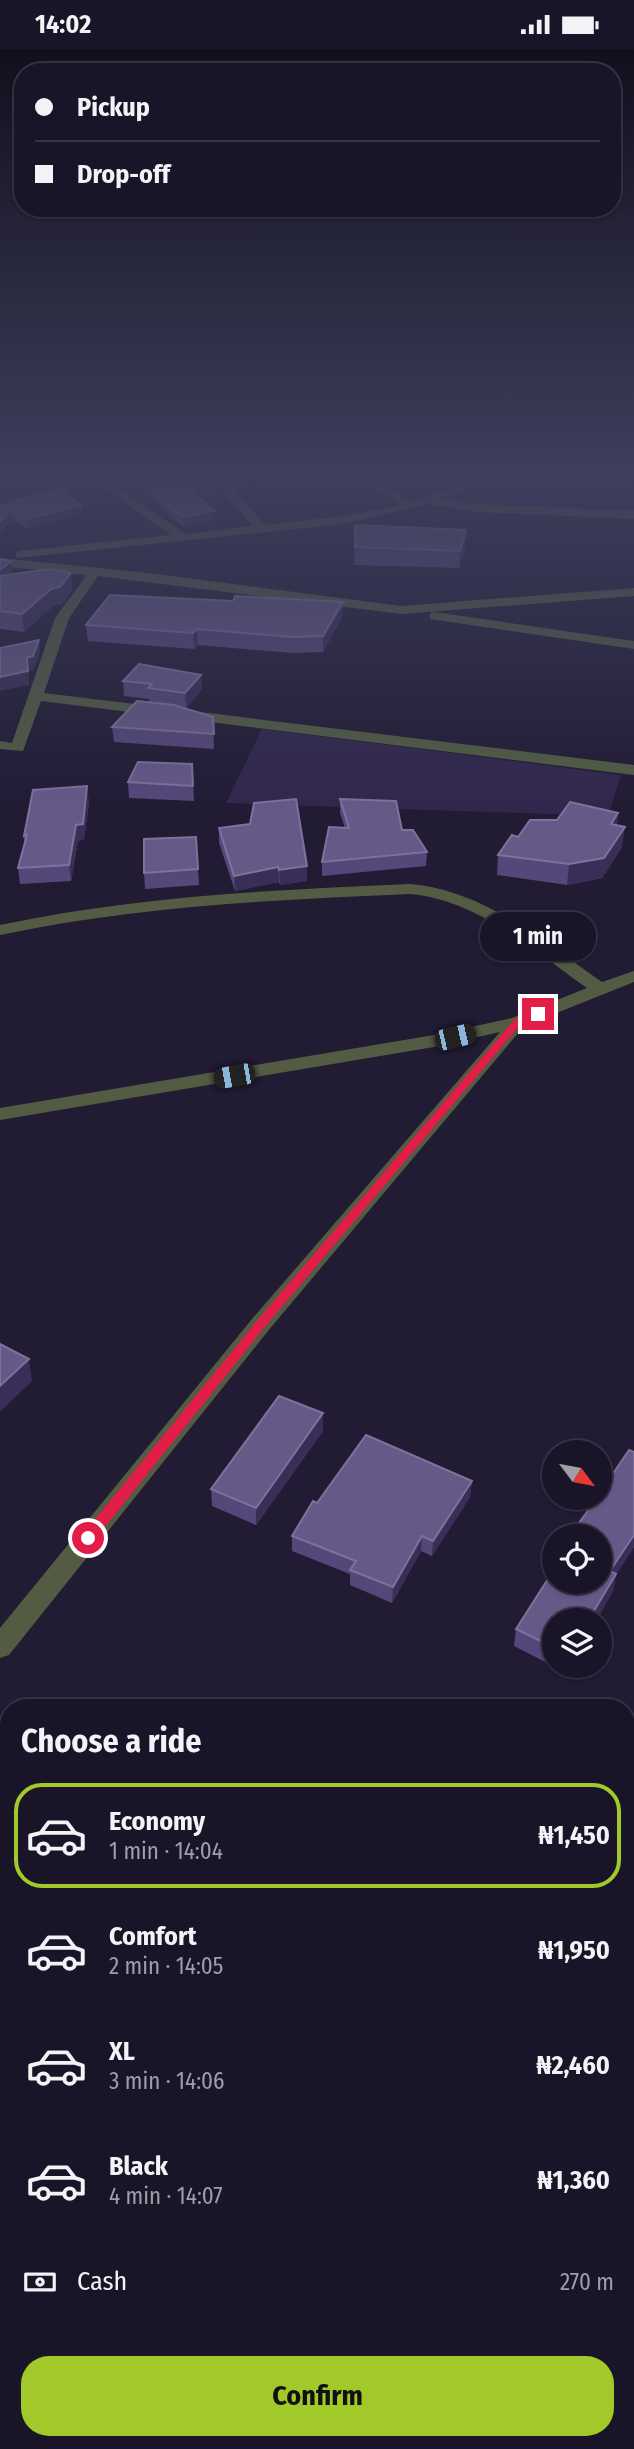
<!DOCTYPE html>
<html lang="en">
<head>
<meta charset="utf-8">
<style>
  :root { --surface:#191427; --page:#262133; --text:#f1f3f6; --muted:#9f9ea7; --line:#373344; --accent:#a1c929 }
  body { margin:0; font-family:"Fira Sans Condensed",sans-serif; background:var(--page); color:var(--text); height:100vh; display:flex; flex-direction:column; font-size:26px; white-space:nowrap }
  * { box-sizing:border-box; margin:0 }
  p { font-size:23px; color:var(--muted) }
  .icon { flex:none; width:38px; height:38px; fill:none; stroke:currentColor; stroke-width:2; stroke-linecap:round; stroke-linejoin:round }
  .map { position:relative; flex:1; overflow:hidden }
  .details { position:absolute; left:0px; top:1650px; width:635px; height:751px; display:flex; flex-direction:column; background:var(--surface); border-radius:28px 28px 0 0; box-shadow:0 2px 5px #0004,0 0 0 2px var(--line) }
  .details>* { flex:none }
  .hud { position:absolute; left:14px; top:14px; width:607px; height:154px; border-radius:28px; box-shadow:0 2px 5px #0004,0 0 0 2px var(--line); display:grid; align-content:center; height:154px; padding:0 21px; background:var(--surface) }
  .needle { width:46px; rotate:122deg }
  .fabs { position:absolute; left:542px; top:1391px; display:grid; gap:14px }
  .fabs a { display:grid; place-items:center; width:70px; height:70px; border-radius:50%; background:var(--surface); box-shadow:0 2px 5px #0004,0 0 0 2px var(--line); font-size:35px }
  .end { position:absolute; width:32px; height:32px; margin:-16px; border:9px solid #e11d48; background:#fff; box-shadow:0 0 0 4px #fff }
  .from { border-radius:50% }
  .bubble { position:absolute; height:49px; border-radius:24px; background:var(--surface); box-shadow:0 2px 5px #0004,0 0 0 2px var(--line); font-size:23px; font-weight:700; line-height:49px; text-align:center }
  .car { position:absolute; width:21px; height:42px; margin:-21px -10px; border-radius:9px; box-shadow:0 0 5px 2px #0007; background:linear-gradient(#222 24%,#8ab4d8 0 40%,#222 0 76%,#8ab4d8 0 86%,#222 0) }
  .hud b { display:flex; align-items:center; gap:24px; height:66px; font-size:26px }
  .hud b+b { border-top:2px solid var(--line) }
  .hud i { width:18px; height:18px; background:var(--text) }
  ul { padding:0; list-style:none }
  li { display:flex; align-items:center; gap:21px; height:105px; margin:0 14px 10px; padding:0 7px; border:4px solid transparent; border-radius:28px }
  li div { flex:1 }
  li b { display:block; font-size:26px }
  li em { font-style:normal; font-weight:700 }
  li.on { border-color:var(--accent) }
  li>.icon { width:63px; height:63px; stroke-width:1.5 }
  h2 { padding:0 21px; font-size:32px; line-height:84px }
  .pay { display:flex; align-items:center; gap:18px; height:77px; padding:0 21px; font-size:26px }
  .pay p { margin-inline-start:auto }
  .action { display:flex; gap:14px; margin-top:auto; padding:14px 21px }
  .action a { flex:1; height:80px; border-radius:28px; background:var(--accent); color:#111; font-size:28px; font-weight:700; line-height:80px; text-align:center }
  .status { display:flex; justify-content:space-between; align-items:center; height:49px; padding:0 35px; background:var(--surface); direction:ltr }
  .status svg { height:19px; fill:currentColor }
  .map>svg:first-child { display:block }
  .green { fill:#31274c }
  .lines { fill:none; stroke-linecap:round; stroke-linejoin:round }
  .minor { fill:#535c43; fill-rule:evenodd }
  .wall { fill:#55477a }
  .shaded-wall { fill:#392e58 }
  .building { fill:#665988; stroke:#7d729b; stroke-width:2 }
  .route { fill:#e11d48 }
</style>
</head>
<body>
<div class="status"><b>14:02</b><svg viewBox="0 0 49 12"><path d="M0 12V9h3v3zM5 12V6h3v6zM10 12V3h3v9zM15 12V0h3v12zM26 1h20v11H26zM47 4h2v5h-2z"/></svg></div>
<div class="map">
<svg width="634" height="2400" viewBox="0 0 634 2400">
  <rect width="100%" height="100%" fill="#211b34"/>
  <polygon class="green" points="262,680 621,726 608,767 226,754"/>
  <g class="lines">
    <g class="minor">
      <polygon points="115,425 105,430 185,485 253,477 208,425 220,425 265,476 344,467 401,456 352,425 366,425 412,453 492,425 508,425 441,450 478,455 634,462 634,470 478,463 427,455 344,475 16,509 16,503 20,502 171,486 95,433 0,463 0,455 92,426"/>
      <polygon points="0,509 148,524 401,557 634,539 634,547 401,565 98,527 69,569 44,644 634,716 634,726 41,652 23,702 0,700 0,692 12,694 55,569 87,526 0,517"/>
      <polygon points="435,563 634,592 634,600 430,570 430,564"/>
      <path d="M410 835C484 841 543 893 602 933L634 922V933L524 977 268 1282 9 1606 0 1609V1579L252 1270 500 983 434 998 0 1071V1059L434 986 512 969 587 939C534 902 478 851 410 845 272 851 136 857 0 886V876C136 847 272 841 410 835Z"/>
    </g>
  </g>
  <g class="wall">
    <polygon points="113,425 208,425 220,445 199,449 215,471 183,477 136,437 127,439 113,429"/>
    <polygon points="0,459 82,465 27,479 12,470"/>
    <polygon points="355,476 466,481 465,499 459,519 354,516"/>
    <polygon points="0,510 11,512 12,525 71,524 72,542 62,555 53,557 24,583 0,580"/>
    <polygon points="233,552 343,553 342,568 323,603 292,604 198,596 194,600 88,592 86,576"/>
    <polygon points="201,626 202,640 186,659 179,658 213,668 214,700 114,693 112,678 149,653 149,650 124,647 123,632"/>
    <polygon points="192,715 194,752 129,749 128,733"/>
    <polygon points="340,750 402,781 427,803 426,817 322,827 322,813 345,779 340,764"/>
    <polygon points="89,753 84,790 78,792 71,832 20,835 18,819 24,794 24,787"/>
    <polygon points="618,764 617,776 622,798 602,829 567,836 497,826 498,806 518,788 557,771"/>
    <polygon points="219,779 307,832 280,836 279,833 235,842 219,794"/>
    <polygon points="196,788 199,836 145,840 144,824"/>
    <polygon points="323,1364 323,1382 256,1476 212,1457 211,1440"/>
    <polygon points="634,1403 634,1498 616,1525 613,1542 596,1572 555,1572 555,1617 568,1617 565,1623 514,1597 516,1580 578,1482 579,1474"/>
    <polygon points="472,1432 470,1448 432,1507 421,1502 392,1554 350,1536 350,1525 292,1502 292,1487 317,1454"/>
  </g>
  <g class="shaded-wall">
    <polygon points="135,428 136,437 127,439 126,430"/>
    <polygon points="220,436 220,445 190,450 189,441"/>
    <polygon points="81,456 82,465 27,479 26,470"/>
    <polygon points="11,461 12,470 0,484 0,473"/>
    <polygon points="215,462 215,471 183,477 182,468"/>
    <polygon points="466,481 465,499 459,519 460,502"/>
    <polygon points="11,512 13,529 0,540 0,521"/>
    <polygon points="71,524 72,542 62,555 53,557 24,583 22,565"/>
    <polygon points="343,553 342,568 323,603 323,587"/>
    <polygon points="197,580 198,596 194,600 193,584"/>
    <polygon points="39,591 40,604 34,621 29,622 29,636 0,642 0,628 27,609"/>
    <polygon points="201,626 202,640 186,659 185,644"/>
    <polygon points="87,737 89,753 84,790 78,792 71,832 69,816 76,776"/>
    <polygon points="618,764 616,784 611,775"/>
    <polygon points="625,778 622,798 602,829 567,836 569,815"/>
    <polygon points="307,817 307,832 280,836 279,821"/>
    <polygon points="278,818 279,833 235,842 234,827"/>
    <polygon points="29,1310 32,1332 0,1363 0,1337"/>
    <polygon points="323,1364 323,1382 256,1476 256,1459"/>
    <polygon points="472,1432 470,1448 432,1507 433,1492"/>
    <polygon points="634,1486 634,1498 607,1539 610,1522"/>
    <polygon points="422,1487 421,1502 392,1554 393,1538"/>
    <polygon points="616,1525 613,1542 596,1572 588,1572"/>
    <polygon points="9,2292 9,2302 0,2304 0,2295"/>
  </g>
  <g class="building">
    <polygon points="120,425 208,425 220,436 189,441 215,462 182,468 135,428 126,430"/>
    <polygon points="60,442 81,456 26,470 11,461 0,473 0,459 28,449 32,451"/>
    <polygon points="355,476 466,481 460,502 355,498"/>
    <polygon points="0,510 11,512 0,521"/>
    <polygon points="49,520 71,524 60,538 51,540 22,565 0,562 0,527"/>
    <polygon points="110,546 233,552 235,547 343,553 323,587 292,588 197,580 193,584 86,576"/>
    <polygon points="39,591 33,607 27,609 28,622 0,628 0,599"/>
    <polygon points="139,615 201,626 185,644 148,639 152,635 123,632"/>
    <polygon points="137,652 174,656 213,668 214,685 112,678"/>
    <polygon points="138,713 192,715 193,737 128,733"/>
    <polygon points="87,737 83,775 76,776 69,816 18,819 27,786 24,787 33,741"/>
    <polygon points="296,750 307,817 279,821 278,818 234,827 219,779 250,775 254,754"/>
    <polygon points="340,750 396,752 402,781 413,781 427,803 322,813 329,778 349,779"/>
    <polygon points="570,753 618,764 611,775 625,778 604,809 569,815 498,806 512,786 518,788 530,771 557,771"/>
    <polygon points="196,788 198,820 144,824 144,790"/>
    <polygon points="0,1295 29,1310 0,1337"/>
    <polygon points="279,1347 323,1364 256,1459 211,1440"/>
    <polygon points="366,1386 472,1432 433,1492 422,1487 393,1538 350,1521 356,1512 292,1487 313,1452 317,1454"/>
    <polygon points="629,1401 634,1403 634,1486 610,1522 616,1525 588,1572 555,1572 555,1599 516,1580 555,1519 555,1533 600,1533 600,1488 575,1488 582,1476 579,1474 597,1449 600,1449 600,1444"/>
    <polygon points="0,2046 9,2049 9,2292 0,2295"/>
    <polygon points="627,2325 634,2329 634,2400 504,2400 508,2392 626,2392"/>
  </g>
  <linearGradient id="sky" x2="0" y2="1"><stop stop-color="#120f1d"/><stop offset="0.56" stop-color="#3d3f5c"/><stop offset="1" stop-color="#3d3f5c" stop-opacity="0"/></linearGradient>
  <rect width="634" height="761" fill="url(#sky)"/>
  <polygon class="route" points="538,962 543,965 542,967 521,975 264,1279 93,1493 83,1493 83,1485 256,1273 514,971"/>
</svg>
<div class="fabs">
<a><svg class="needle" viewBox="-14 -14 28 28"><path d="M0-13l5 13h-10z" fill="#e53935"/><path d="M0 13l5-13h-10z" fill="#9f9ea7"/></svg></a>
<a><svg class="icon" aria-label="locate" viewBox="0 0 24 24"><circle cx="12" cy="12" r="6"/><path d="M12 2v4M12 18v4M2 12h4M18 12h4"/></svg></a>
<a><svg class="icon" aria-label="layers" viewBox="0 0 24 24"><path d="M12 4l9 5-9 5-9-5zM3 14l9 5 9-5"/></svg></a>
</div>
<i class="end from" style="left:88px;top:1489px"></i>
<i class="end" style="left:538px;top:965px"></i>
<div class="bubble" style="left:480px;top:863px;width:116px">1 min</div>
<i class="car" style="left:455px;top:988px;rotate:77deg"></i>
<i class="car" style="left:234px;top:1027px;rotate:260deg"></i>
<div class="hud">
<b><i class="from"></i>Pickup</b>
<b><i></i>Drop-off</b>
</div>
<section class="details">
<h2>Choose a ride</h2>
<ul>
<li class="on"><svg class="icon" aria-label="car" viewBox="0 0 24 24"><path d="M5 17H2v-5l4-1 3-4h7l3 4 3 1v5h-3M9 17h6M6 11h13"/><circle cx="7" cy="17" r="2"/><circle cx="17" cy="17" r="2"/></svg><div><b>Economy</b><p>1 min · 14:04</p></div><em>₦1,450</em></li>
<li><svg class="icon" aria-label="car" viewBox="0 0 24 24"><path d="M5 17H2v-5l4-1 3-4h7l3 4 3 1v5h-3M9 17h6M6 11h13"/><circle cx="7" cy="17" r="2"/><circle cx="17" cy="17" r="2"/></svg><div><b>Comfort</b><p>2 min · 14:05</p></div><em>₦1,950</em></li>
<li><svg class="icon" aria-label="car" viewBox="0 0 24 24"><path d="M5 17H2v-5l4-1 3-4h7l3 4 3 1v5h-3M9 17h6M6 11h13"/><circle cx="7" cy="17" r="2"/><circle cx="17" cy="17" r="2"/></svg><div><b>XL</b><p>3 min · 14:06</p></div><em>₦2,460</em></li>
<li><svg class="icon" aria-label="car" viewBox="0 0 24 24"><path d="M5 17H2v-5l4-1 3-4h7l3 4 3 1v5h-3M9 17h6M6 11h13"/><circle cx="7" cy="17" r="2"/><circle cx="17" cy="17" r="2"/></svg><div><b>Black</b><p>4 min · 14:07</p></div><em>₦1,360</em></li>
</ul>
<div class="pay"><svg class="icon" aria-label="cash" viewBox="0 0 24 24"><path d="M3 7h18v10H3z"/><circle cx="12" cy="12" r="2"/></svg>Cash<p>270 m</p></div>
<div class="action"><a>Confirm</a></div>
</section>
</div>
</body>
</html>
